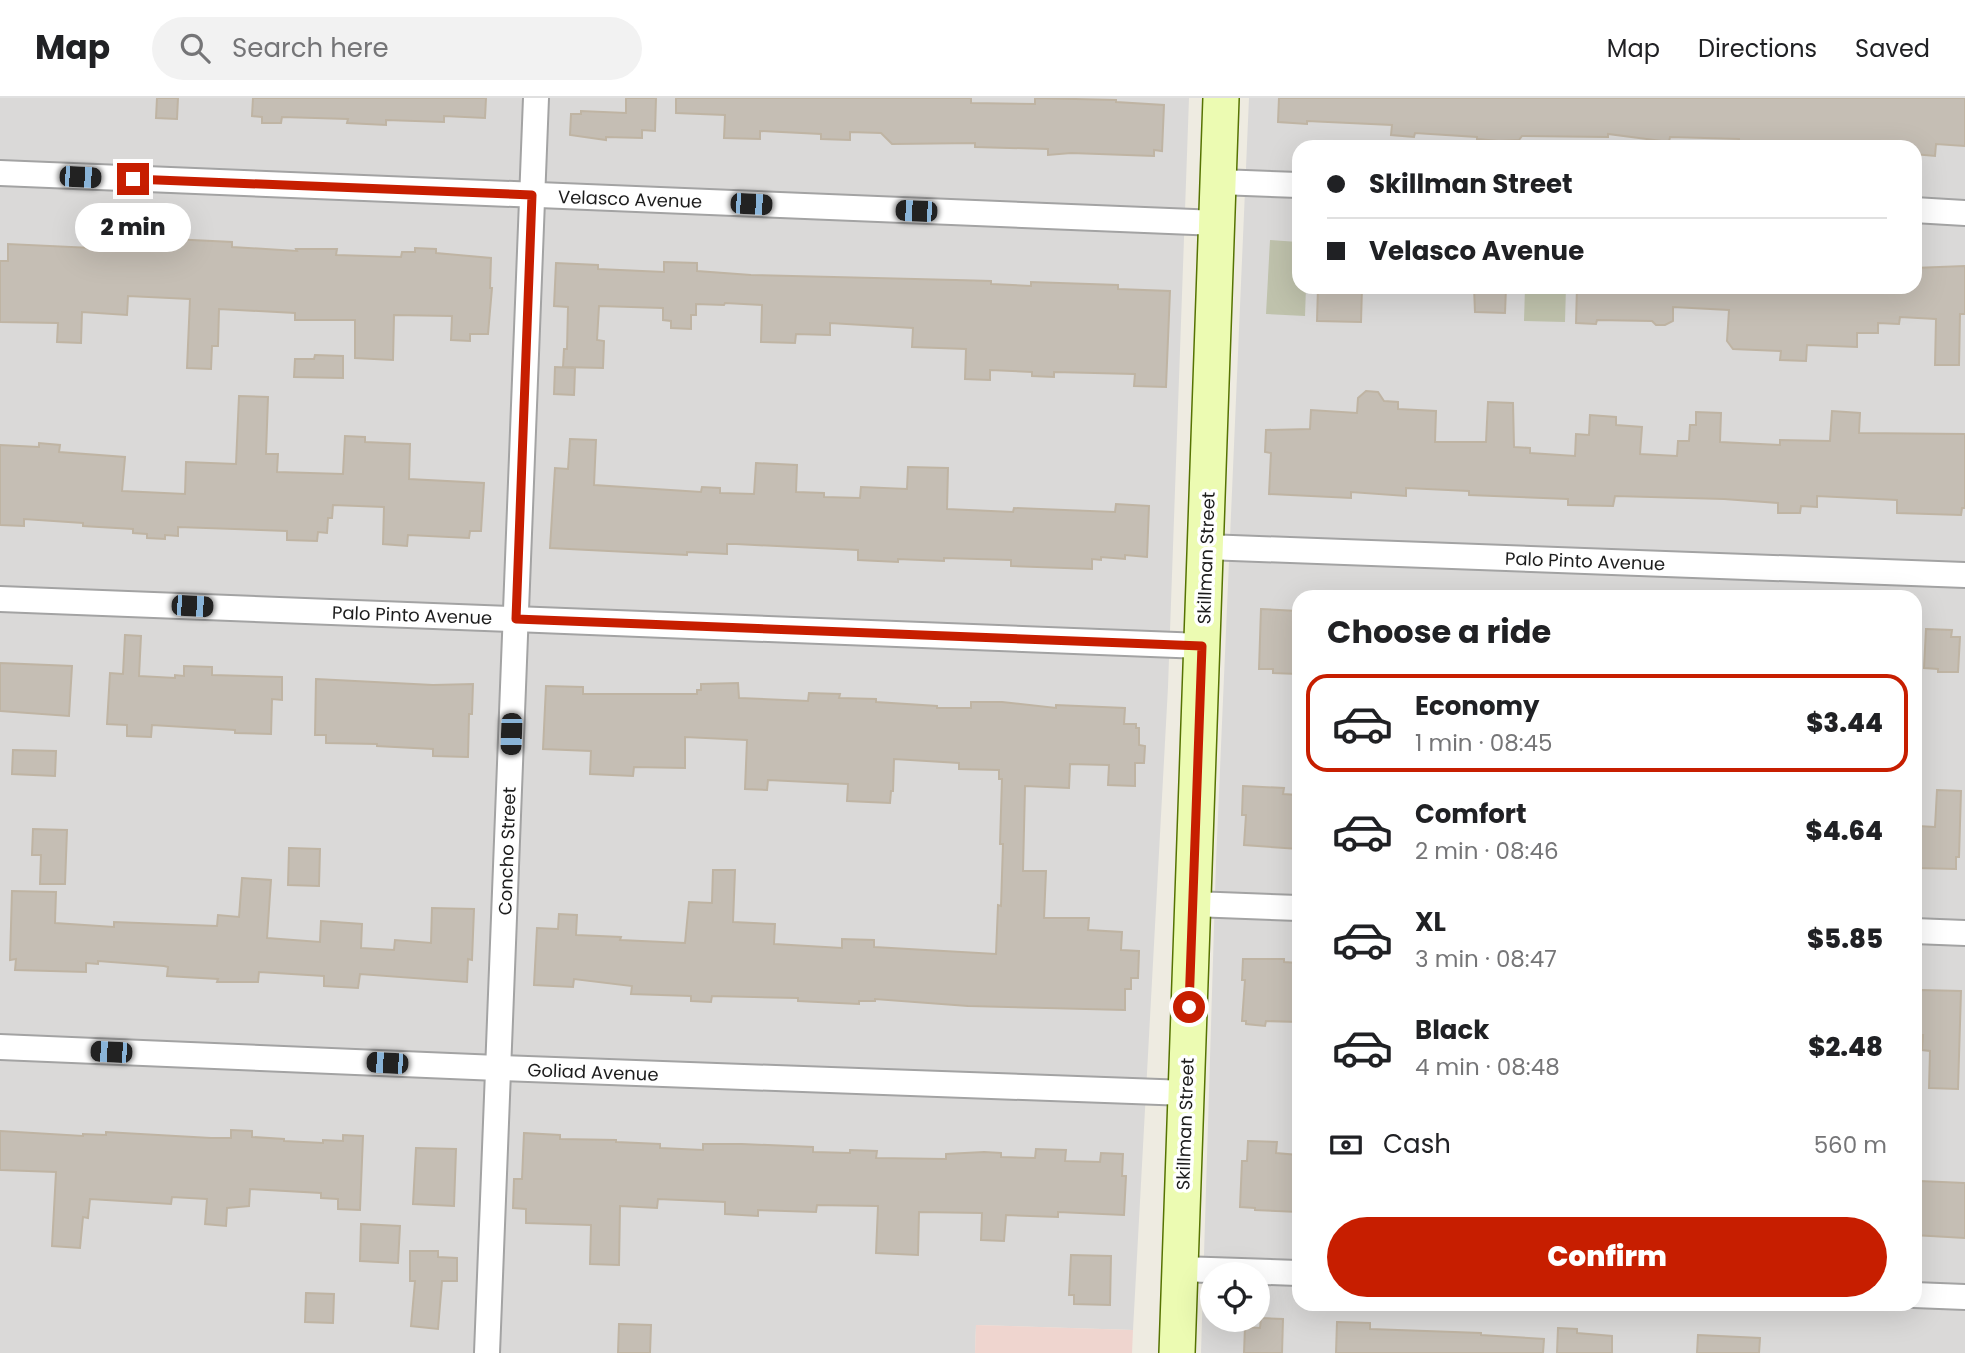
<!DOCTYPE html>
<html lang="en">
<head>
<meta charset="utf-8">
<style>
  :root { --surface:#fff; --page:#f2f2f2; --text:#202124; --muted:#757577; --line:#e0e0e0; --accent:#c71e00 }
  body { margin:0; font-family:Poppins,sans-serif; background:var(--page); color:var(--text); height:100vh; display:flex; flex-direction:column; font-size:26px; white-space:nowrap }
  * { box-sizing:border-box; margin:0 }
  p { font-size:23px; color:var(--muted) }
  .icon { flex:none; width:38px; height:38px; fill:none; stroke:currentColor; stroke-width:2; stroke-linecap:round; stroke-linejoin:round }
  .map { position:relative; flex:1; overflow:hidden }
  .sheet { position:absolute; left:1292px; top:492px; width:630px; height:721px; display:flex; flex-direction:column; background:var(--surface); border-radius:21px; box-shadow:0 7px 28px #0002 }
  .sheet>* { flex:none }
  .banner { position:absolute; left:1292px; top:42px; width:630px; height:154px; border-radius:21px; box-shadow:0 7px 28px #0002; display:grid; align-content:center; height:154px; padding:0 35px; background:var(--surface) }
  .fabs { position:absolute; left:1200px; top:1164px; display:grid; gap:14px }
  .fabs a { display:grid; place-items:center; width:70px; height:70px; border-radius:50%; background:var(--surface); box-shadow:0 7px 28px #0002; font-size:35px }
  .end { position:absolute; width:32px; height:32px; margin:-16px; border:9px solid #c71e00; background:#fff; box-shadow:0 0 0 4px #fff }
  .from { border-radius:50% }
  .bubble { position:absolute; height:49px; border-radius:24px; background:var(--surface); box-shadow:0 7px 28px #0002; font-size:23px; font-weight:800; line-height:49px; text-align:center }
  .car { position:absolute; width:21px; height:42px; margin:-21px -10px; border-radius:9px; box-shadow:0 0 5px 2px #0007; background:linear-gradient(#222 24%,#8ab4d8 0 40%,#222 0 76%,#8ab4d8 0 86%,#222 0) }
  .banner b { display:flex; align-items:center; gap:24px; height:66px; font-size:26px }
  .banner b+b { border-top:2px solid var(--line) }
  .banner i { width:18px; height:18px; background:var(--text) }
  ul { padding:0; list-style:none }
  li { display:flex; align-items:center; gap:21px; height:98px; margin:0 14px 10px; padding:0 21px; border:4px solid transparent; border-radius:21px }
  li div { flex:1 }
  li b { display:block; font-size:26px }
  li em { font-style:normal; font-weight:800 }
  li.current { border-color:var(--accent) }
  li>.icon { width:63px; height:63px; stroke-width:1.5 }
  h2 { padding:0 35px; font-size:32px; line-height:84px }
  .pay { display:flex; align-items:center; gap:18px; height:77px; padding:0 35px; font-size:26px }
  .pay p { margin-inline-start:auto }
  .button { display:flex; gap:14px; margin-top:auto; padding:14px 35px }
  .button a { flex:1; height:80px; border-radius:42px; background:var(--accent); color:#fff; font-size:28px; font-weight:800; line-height:80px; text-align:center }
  header { display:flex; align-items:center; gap:42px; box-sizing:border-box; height:98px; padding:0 35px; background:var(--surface); border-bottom:2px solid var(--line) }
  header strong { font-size:33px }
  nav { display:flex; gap:38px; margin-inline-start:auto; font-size:24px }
  .search { width:490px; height:63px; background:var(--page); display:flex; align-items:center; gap:18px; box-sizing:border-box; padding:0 24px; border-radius:38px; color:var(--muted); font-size:26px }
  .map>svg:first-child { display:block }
  .residential { fill:#dad9d8; fill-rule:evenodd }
  .commercial { fill:#efd5cf }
  .construction { fill:#bfc2ac }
  .building { fill:#c5beb4; stroke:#bfb4a3; stroke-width:2 }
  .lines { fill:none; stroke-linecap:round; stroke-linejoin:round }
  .minor-casing { stroke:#a3a3a3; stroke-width:28 }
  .secondary-casing { stroke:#567302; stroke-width:38 }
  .minor { stroke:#fff; stroke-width:24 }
  .secondary { stroke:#ecfbb2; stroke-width:35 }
  .route { stroke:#c71e00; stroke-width:9 }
  .labels { text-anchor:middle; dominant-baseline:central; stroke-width:7; stroke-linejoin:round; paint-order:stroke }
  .street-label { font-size:18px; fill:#1c1c1c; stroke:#fff }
</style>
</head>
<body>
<header>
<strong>Map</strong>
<div class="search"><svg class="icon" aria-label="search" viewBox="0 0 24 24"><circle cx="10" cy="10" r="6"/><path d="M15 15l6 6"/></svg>Search here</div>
<nav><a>Map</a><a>Directions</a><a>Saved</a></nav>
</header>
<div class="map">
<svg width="1965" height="1255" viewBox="0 0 1965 1255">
  <rect width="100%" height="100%" fill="#eeebe1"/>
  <g class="residential">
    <polygon points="0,0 1189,0 1168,589 1133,1232 976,1227 975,1255 0,1255"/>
    <path d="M1249 0H1965V1255H1201L1216 764ZM1298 49H1914V189H1298ZM1298 499H1914V1206H1298ZM1213 1176H1258V1222H1213Z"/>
  </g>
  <polygon class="commercial" points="976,1227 1133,1232 1132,1255 975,1255"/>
  <g class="construction">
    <polygon points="1270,142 1298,144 1298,189 1306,189 1305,218 1266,216"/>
    <polygon points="1525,189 1566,189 1565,224 1524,223"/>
  </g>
  <g class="building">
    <polygon points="157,0 178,0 177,21 156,20"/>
    <polygon points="253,0 486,0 485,20 444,18 444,24 386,22 386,27 347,25 348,21 282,19 281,25 262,25 262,19 252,18"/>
    <polygon points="626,0 656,0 655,33 642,32 642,40 606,39 606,42 570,37 571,16 581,16 581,13 626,15"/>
    <polygon points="676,0 971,0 971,5 1035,6 1035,0 1116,2 1116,4 1164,7 1162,53 1154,52 1154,58 1071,55 1048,57 1048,51 975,49 975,45 892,46 881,35 850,34 850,42 821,41 821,36 760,33 760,41 724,40 725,17 676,15"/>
    <polygon points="1279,0 1965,0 1965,48 1936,46 1935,58 1914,56 1914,49 1739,49 1739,41 1670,39 1669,44 1608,36 1608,39 1522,38 1519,42 1499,43 1477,41 1477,39 1415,35 1414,39 1391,37 1392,27 1307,23 1307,26 1278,24"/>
    <polygon points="110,138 232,144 232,149 297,153 296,151 337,151 336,157 401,159 402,154 415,154 415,150 436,151 436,155 491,160 490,190 492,190 488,236 470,236 470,243 451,242 452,218 394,217 393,262 355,260 355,222 295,222 295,215 219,211 218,248 212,248 211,271 187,270 190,201 128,198 127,217 82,214 81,245 57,244 58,225 0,224 0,163 8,163 8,146 92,150 92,147 110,148"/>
    <polygon points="664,164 697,165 697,173 751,177 956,182 991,183 991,186 1031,188 1031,184 1118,187 1118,191 1170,193 1166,289 1134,288 1135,276 1054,274 1054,279 1032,278 1032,274 990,272 990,282 965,281 966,251 912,249 913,230 830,225 830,237 796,236 795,245 761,244 762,207 725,205 724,207 696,206 696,217 691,217 691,231 671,230 671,223 663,222 663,210 599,208 597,242 604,243 603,270 563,269 564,251 567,251 568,209 554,208 556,165 598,167 598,171 664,174"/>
    <polygon points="1965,168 1965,216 1960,216 1959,267 1935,267 1936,221 1900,219 1899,226 1878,225 1878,235 1857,235 1857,249 1807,247 1806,263 1780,262 1781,253 1733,251 1727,243 1729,212 1673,209 1673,223 1665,227 1656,227 1652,223 1597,222 1596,226 1576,225 1577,189 1914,189 1914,170"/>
    <polygon points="1318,189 1362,189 1361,224 1317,223"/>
    <polygon points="1474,189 1506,189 1505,215 1475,214"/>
    <polygon points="315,257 343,258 343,280 294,279 295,261 314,261"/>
    <polygon points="555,269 575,270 574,297 554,296"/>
    <polygon points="1366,293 1378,294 1384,303 1398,304 1398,311 1436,313 1435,344 1486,344 1488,304 1513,305 1514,349 1530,350 1530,355 1575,358 1576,336 1589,337 1590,317 1616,319 1616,327 1642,329 1640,356 1677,358 1678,343 1689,343 1690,327 1696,327 1696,314 1721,315 1720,344 1780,347 1780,342 1830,343 1832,313 1860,315 1859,335 1965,336 1965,410 1962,410 1961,417 1897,415 1897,402 1817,398 1817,409 1801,408 1800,415 1778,415 1778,405 1724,401 1615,398 1613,408 1568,407 1568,401 1469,397 1469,393 1406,390 1406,398 1351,394 1351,400 1269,396 1271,355 1265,354 1266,332 1310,331 1311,312 1357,315 1358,300"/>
    <polygon points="239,298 268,299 266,356 278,356 277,374 343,376 345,338 365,339 365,344 410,346 409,381 484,385 481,433 470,433 469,440 408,437 407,448 383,446 384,409 333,407 332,420 328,420 327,435 318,434 317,443 287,442 287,433 178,429 178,438 165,437 165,441 147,440 147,436 133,435 133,431 83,428 83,425 24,421 24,428 0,427 0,347 39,349 39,345 60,347 59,354 125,359 122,393 185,396 186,364 236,366"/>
    <polygon points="570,341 596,342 594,387 701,394 702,389 720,390 720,395 754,396 756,365 797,367 796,394 824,395 824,399 860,400 861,389 907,391 908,369 948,370 947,411 1013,414 1014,410 1115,414 1116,406 1149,408 1147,459 1125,457 1125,461 1101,459 1101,462 1092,461 1092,471 1011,468 1011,462 944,460 944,463 898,461 898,464 858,462 858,452 736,446 727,446 727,456 687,454 687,457 550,450 555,370 568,371"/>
    <polygon points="1261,511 1297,513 1298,576 1273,575 1273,571 1259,571"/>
    <polygon points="1926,531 1952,532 1951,539 1960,539 1958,574 1938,574 1938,571 1924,570"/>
    <polygon points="125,537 141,538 139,578 175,580 175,577 184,578 184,568 212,569 212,577 282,579 282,602 272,601 271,636 235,635 235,632 152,627 151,639 127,638 127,627 107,626 110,575 123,576"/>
    <polygon points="0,565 72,568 69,618 0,613"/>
    <polygon points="316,581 433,587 473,586 472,616 469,616 468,659 433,658 433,651 377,648 377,646 326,645 326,637 315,637"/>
    <polygon points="738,585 739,600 808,603 809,595 840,596 839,600 876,601 876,604 937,608 937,610 971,610 971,604 1002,604 1056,610 1056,607 1125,610 1124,626 1136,626 1136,630 1139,630 1139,647 1145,648 1144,665 1135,665 1135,688 1108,687 1109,667 1070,666 1069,690 1025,688 1023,773 1046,773 1044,820 1089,820 1088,832 1122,834 1121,852 1139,853 1138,880 1131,880 1131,891 1125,891 1125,912 968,908 875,901 875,903 859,903 859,906 798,903 798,900 712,898 711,904 691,903 691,898 631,896 632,888 574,881 573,889 534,887 537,830 558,831 559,816 577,817 576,837 621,839 620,842 685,845 689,804 712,805 713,772 735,772 733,824 775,826 774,846 842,850 842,841 874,842 874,849 996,856 998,807 1001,808 1003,746 1000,746 1002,681 999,681 999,672 959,671 959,665 894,661 893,693 891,693 890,705 847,703 848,686 768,682 767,692 745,691 747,642 685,639 685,670 634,669 633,678 590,676 591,653 543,651 546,588 583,589 583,596 697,596 697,592 701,592 701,586"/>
    <polygon points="13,652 56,653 55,678 12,676"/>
    <polygon points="1243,688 1284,690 1283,696 1298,697 1298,751 1244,747 1246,717 1242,717"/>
    <polygon points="1937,692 1961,693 1959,759 1956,759 1956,771 1916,770 1918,728 1935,729"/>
    <polygon points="33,731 67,732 65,786 40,786 41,757 32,757"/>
    <polygon points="289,750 320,751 319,788 288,787"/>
    <polygon points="242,780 271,782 267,840 320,844 321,823 362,826 361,850 394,852 395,842 431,845 432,810 474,811 472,862 468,861 467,884 360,876 358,890 324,888 324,878 259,874 258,884 217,884 218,881 167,878 168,869 164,868 98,863 98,866 86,865 86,874 15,872 16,861 10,862 12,793 56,794 55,825 114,829 114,824 217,828 218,817 239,819"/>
    <polygon points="1243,861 1284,861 1284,864 1298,865 1298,924 1266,923 1265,928 1246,926 1246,923 1242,923 1245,882 1242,882"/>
    <polygon points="1920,892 1961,893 1958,991 1929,990 1930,953 1922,952 1923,937 1918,937 1917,901 1919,901"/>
    <polygon points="231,1032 252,1033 252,1039 284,1041 284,1043 323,1045 323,1042 343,1043 343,1037 363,1038 360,1112 338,1111 338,1101 321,1100 321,1095 250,1091 249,1108 227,1110 226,1128 205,1126 207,1101 172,1099 171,1106 90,1101 88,1120 83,1119 80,1150 52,1148 56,1074 0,1072 0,1033 83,1038 83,1036 106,1037 106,1034 211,1040 231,1040"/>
    <polygon points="524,1035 560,1037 560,1041 616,1042 616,1044 660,1046 660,1050 703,1052 703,1046 742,1046 813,1049 813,1054 850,1055 850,1052 877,1053 876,1060 946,1061 946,1056 984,1054 1001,1055 1001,1059 1035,1060 1036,1051 1066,1052 1065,1063 1100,1064 1101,1055 1123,1056 1122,1078 1126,1078 1124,1117 1058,1114 1058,1119 1006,1117 1004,1143 981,1142 982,1115 919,1114 918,1157 876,1155 878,1108 817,1107 816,1114 758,1112 758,1118 725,1116 725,1104 658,1101 657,1110 620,1108 619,1167 590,1166 591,1127 526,1125 526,1111 513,1110 514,1081 522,1081"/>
    <polygon points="1248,1043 1277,1044 1276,1055 1298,1057 1298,1114 1255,1112 1255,1110 1240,1109 1242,1063 1247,1063"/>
    <polygon points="416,1050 456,1051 454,1108 413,1106"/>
    <polygon points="1919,1083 1965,1085 1965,1140 1914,1137 1914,1088 1919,1089"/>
    <polygon points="361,1126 400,1128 398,1165 360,1163"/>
    <polygon points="410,1153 438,1153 438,1159 457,1160 457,1183 442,1183 438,1231 411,1228 415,1183 410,1183"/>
    <polygon points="1071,1157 1111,1158 1110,1207 1074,1206 1074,1197 1069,1197"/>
    <polygon points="306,1195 334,1196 333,1225 305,1224"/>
    <polygon points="1261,1220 1283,1221 1282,1255 1244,1255 1245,1229 1260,1230"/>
    <polygon points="1337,1224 1370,1225 1370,1231 1481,1235 1481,1237 1544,1241 1543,1255 1336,1255"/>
    <polygon points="619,1226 651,1227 650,1255 618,1255"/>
    <polygon points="1558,1230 1577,1231 1577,1235 1612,1238 1612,1255 1557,1255"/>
    <polygon points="1698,1237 1760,1240 1759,1255 1697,1255"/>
  </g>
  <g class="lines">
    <g class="minor-casing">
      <g id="minor">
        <polyline points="0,75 1218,125"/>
        <polyline points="1219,84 1298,87"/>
        <polyline points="1914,112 1965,115"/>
        <polyline points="1206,449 1965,477"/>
        <polyline points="0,501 1202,548"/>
        <polyline points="1193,806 1298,810"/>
        <polyline points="1914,833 1965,835"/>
        <polyline points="0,949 498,970 1187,995"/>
        <polyline points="1180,1171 1298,1175"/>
        <polyline points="1914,1197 1965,1199"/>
        <polyline points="487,1255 536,0"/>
      </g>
    </g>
    <g class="secondary-casing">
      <polyline id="secondary" points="1177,1255 1221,0"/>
    </g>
    <use href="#minor" class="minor"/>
    <use href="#secondary" class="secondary"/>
  </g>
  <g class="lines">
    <polyline class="route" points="133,81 532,97 516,521 1202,548 1189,909"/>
  </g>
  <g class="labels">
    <g class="street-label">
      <text transform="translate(630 101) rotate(2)">Velasco Avenue</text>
      <text transform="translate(1206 460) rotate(-88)">Skillman Street</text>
      <text transform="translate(1585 463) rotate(2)">Palo Pinto Avenue</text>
      <text transform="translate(412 517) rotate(2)">Palo Pinto Avenue</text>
      <text transform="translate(507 753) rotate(-88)">Concho Street</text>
      <text transform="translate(593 974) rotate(2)">Goliad Avenue</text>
      <text transform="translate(1185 1026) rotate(-88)">Skillman Street</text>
    </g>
  </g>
</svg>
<div class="fabs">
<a><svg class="icon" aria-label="locate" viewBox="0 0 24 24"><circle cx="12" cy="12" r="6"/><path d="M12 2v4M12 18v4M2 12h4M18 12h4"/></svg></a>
</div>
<i class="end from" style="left:1189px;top:909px"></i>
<i class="end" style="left:133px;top:81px"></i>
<div class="bubble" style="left:75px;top:105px;width:116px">2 min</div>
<i class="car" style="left:80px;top:79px;rotate:93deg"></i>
<i class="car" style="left:751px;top:106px;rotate:93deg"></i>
<i class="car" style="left:916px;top:113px;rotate:272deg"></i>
<i class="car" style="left:192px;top:508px;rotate:93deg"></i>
<i class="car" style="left:511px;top:636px;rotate:182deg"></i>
<i class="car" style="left:111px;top:954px;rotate:273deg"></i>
<i class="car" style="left:387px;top:965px;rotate:273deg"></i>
<div class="banner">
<b><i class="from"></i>Skillman Street</b>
<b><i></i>Velasco Avenue</b>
</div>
<section class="sheet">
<h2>Choose a ride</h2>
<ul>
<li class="current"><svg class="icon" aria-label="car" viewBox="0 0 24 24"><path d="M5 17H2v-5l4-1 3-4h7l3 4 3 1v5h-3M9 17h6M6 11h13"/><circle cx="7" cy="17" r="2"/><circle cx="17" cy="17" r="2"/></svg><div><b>Economy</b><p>1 min · 08:45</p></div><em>$3.44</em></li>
<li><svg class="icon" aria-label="car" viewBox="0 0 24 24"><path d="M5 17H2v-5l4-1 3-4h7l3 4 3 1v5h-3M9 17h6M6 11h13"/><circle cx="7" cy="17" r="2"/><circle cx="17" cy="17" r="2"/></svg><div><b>Comfort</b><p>2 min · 08:46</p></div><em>$4.64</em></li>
<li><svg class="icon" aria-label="car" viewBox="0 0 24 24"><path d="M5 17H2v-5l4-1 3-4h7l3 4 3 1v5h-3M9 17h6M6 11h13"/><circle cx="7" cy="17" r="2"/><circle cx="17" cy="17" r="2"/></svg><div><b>XL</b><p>3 min · 08:47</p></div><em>$5.85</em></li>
<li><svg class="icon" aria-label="car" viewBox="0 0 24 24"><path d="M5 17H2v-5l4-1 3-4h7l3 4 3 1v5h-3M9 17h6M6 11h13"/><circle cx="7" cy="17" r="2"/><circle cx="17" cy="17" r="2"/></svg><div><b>Black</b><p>4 min · 08:48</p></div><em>$2.48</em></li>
</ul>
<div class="pay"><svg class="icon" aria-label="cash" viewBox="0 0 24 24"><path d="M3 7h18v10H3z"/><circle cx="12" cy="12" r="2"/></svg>Cash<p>560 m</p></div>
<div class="button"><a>Confirm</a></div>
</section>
</div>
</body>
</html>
